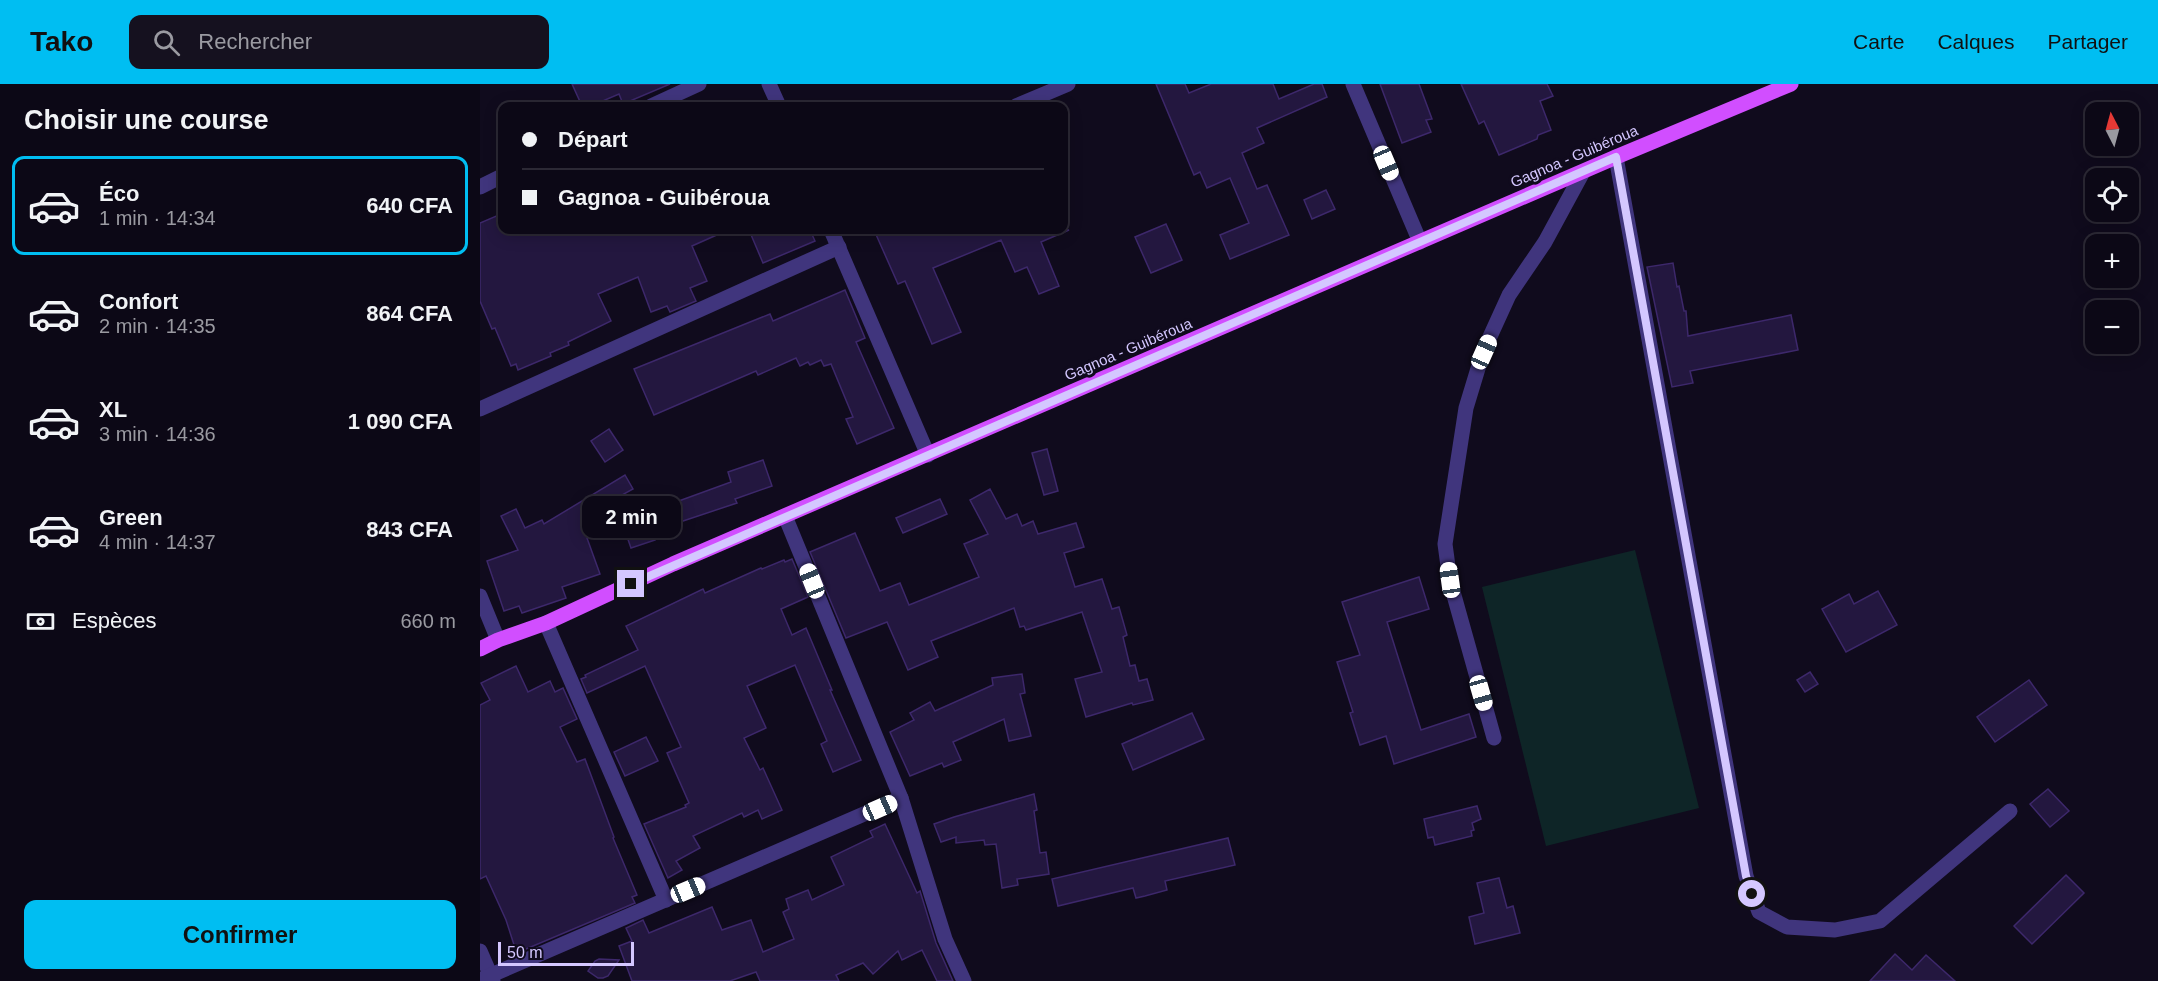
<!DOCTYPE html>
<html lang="fr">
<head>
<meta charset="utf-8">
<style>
  :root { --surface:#0c0816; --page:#15111f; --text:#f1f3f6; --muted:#9a9aa1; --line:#2c2935; --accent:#00bef2 }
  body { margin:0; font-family:Arial,sans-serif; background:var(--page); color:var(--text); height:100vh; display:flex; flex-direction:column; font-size:22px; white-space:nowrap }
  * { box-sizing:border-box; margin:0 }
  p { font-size:20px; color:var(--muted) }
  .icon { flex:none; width:33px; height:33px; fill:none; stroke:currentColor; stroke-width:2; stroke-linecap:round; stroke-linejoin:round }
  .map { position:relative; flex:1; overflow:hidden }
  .sheet { display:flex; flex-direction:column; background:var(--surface); width:480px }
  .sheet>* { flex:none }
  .hud { position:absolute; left:18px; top:18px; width:570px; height:132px; border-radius:12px; box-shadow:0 3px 15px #0003,0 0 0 2px var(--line); display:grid; align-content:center; height:132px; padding:0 24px; background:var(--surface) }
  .needle { width:39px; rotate:354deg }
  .controls { position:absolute; left:1605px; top:18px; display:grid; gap:12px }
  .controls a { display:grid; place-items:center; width:54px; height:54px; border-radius:12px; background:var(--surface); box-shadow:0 3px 15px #0003,0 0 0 2px var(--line); font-size:30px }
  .scale { position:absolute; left:18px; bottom:15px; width:136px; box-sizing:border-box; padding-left:6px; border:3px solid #d4c7ff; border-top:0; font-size:16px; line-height:21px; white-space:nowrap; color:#d4c7ff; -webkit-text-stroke:4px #100b1d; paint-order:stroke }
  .end { position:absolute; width:27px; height:27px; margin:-14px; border:8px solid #d4c7ff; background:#111; box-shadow:0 0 0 3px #111 }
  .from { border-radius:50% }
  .bubble { position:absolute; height:42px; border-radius:12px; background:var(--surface); box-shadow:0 3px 15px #0003,0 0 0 2px var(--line); font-size:20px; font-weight:700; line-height:42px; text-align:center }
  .car { position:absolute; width:18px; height:36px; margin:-18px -9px; border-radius:8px; box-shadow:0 0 4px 2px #0007; background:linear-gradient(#fff 24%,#345 0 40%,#fff 0 76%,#345 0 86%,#fff 0) }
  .hud b { display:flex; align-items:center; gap:21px; height:57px; font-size:22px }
  .hud b+b { border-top:2px solid var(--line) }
  .hud i { width:15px; height:15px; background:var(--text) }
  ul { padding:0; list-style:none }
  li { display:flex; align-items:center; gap:18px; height:99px; margin:0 12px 9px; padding:0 12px; border:3px solid transparent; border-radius:12px }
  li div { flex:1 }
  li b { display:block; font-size:22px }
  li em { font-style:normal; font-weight:700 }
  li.active { border-color:var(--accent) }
  li>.icon { width:54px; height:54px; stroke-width:1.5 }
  h2 { padding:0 24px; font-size:27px; line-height:72px }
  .pay { display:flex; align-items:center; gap:15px; height:66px; padding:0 24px; font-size:22px }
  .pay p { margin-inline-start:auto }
  .action { display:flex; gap:12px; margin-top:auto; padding:12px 24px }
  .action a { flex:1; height:69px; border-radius:12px; background:var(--accent); color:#111; font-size:24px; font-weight:700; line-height:69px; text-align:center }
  header { display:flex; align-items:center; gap:36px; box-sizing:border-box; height:84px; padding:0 30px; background:var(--accent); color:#111 }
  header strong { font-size:28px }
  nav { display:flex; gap:33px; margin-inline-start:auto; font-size:21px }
  .search { width:420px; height:54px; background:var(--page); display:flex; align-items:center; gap:15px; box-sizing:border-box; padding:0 21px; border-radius:12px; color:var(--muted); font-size:22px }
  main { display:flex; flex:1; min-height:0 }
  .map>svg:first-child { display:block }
  .green { fill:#0e2527 }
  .building { fill:#23173f; stroke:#3d286b; stroke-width:1.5 }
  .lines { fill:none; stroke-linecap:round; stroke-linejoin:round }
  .minor { stroke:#40357d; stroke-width:15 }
  .major { stroke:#d14eff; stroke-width:15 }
  .route { stroke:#d4c7ff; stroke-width:8 }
  .labels { text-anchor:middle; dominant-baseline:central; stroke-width:6; stroke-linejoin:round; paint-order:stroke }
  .street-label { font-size:15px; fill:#d4c7ff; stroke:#100b1d }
</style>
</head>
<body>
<header>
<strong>Tako</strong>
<div class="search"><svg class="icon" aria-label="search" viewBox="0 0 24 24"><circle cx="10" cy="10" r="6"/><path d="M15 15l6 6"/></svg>Rechercher</div>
<nav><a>Carte</a><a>Calques</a><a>Partager</a></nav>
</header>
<main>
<section class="sheet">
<h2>Choisir une course</h2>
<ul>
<li class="active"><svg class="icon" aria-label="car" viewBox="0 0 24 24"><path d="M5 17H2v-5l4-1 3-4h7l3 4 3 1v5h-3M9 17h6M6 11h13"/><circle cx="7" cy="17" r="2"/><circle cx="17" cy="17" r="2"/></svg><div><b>Éco</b><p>1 min · 14:34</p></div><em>640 CFA</em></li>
<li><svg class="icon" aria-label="car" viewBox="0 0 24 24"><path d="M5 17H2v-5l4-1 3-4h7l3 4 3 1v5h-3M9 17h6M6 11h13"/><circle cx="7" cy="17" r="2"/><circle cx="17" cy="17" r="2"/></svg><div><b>Confort</b><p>2 min · 14:35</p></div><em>864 CFA</em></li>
<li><svg class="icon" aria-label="car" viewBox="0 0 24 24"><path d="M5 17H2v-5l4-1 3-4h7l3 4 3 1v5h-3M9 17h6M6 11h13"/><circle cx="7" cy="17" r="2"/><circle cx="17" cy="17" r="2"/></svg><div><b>XL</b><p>3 min · 14:36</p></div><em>1 090 CFA</em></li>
<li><svg class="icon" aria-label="car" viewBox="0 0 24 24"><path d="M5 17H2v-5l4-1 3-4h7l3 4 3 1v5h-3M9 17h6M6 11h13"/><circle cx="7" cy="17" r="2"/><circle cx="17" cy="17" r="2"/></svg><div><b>Green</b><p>4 min · 14:37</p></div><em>843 CFA</em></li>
</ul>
<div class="pay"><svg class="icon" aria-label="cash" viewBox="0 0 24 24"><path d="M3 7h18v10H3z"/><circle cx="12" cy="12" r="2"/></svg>Espèces<p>660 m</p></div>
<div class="action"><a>Confirmer</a></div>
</section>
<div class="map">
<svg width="1678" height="897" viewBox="0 0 1678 897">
  <rect width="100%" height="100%" fill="#100b1d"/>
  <polygon class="green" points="1155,466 1219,724 1066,762 1002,503"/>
  <g class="building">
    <polygon points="92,0 190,0 143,20 139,10 111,22 102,22"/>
    <polygon points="676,0 705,0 709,9 731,0 793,0 799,15 834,0 842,0 847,13 777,44 784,59 762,69 777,105 787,101 809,151 750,175 740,151 769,139 750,94 727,104 720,88 714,91"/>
    <polygon points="900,0 939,0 952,35 946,36 951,48 922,59"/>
    <polygon points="981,0 1067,0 1073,12 1060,17 1071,46 1058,51 1057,55 1019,71 1004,37 999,40"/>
    <polygon points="846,106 855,125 832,135 824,116"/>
    <polygon points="21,130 22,146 248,146 212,162 227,197 210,204 216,217 190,228 187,222 171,228 158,193 118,210 131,237 88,258 89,261 70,269 71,272 38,286 36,280 31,282 15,244 12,245 0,217 0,139"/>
    <polygon points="686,140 702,176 671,189 655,153"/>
    <polygon points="269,146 330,146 335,157 283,179"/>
    <polygon points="394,146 589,146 561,158 579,202 559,210 547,183 535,188 521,156 453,184 481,248 452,260 425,197 418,200"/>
    <polygon points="1193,179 1197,203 1199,202 1204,227 1206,227 1208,252 1311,231 1318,266 1210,287 1213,299 1192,303 1167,183"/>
    <polygon points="365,206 385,254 376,258 414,344 377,360 366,335 373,333 351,280 344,282 341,276 330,281 328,278 320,282 316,274 278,291 276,287 174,331 154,285 290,230 293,237"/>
    <polygon points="129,345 143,366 125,378 111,357"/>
    <polygon points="567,365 578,407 564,411 552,369"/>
    <polygon points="283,376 292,402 255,415 257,419 194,440 189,427 198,424 196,418 251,398 248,388"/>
    <polygon points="145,391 153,405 115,426 126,443 107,454 120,490 82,503 86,514 42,529 39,522 24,527 7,477 38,466 21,432 36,425 45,444 62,436 64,440"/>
    <polygon points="510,405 526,435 537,430 542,442 553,437 558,450 596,439 604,463 584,469 595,503 622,495 632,525 639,523 647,551 643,553 650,582 655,581 659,597 667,595 673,616 653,621 652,619 606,633 595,595 622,588 602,528 546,546 544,542 540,543 534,524 451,557 458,573 428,586 407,538 366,554 330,468 375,449 400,507 420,499 429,521 499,493 484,460 508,450 490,416"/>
    <polygon points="460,415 467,430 423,449 416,434"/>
    <polygon points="169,439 175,456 151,464 145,447"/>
    <polygon points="312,475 328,513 301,525 312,551 326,544 352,606 350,606 381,676 353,688 341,660 347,657 315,581 267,602 286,644 264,654 280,686 283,684 302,726 282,735 278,726 264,733 262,729 213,752 220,764 196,777 202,786 188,794 164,740 206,723 205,721 209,719 187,669 201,663 165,582 107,609 101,595 106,593 105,591 158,566 146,542 223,505 225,509 281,484 282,485 304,476 305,478"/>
    <polygon points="939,493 949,525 907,538 941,646 989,630 996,653 914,680 906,652 880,661 870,629 873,628 857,578 880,571 862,518"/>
    <polygon points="1398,507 1417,541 1366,568 1342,525 1369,510 1374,520"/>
    <polygon points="36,582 48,608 70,597 75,608 83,604 97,635 80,643 97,678 105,675 134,753 133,754 157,811 152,813 155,819 46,865 36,867 26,836 6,792 0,795 0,621 10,616 1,599"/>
    <polygon points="1330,588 1338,600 1325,608 1317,596"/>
    <polygon points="542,590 545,609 540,610 551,652 529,657 524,635 473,658 481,676 464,683 462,679 430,692 410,648 434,636 430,629 450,618 455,627 513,601 512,594"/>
    <polygon points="1549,596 1567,621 1515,658 1497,633"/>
    <polygon points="712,629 724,655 653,686 642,660"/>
    <polygon points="166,653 178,677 145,692 134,668"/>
    <polygon points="1568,705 1589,727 1570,743 1550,720"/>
    <polygon points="554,710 557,726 554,727 560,769 566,768 569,790 537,795 538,801 522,804 516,760 505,761 504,756 476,759 476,753 461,758 454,740 474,733"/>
    <polygon points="997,722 1001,735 992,739 994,746 991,747 992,752 955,761 953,753 948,754 944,735"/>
    <polygon points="405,740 437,809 440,807 456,859 473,897 457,897 442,866 422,876 418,867 393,890 383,879 356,891 359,897 280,897 276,888 250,897 152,897 139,862 152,857 146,844 163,836 169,849 232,823 242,846 271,836 283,868 314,855 303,828 309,825 306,815 328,806 332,816 364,801 351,773 393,753 390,747"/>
    <polygon points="748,754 755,781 685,797 687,806 665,812 656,814 653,804 578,822 572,795"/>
    <polygon points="1586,791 1604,809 1552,860 1534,842"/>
    <polygon points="1019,794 1027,824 1033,822 1040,849 995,860 989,833 1004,829 997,799"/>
    <polygon points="1415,870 1432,886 1446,871 1475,897 1390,897"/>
    <polygon points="119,875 139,876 128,892 123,894 118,894 108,887 115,877"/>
  </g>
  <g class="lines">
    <g class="minor">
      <polyline points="289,0 299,22"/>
      <polyline points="873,0 940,158"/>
      <polyline points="171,22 219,0"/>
      <polyline points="536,22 588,0"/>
      <polyline points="1136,73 1266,792 1279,828 1307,843 1355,846 1400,837 1530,727"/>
      <polyline points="0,103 22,92"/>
      <polyline points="351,146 448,371"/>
      <polyline points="0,325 359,163"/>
      <polyline points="305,432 421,714 465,855 484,897"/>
      <polyline points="0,512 18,556"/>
      <polyline points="66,539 186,816"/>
      <polyline points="1014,654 970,497 965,460 986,324 1003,268 1029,211 1065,158 1103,88"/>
      <polyline points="0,867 13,897"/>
      <polyline points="0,896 421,714"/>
    </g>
    <polyline class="major" points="0,565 18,556 66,539 193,480 1136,73 1311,0"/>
  </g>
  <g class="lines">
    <polyline class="route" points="151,500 1136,73 1266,792 1272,810"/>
  </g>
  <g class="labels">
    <g class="street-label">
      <text transform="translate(1094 72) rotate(-23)">Gagnoa - Guibéroua</text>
      <text transform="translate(648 265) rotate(-23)">Gagnoa - Guibéroua</text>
    </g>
  </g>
</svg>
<div class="controls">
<a><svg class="needle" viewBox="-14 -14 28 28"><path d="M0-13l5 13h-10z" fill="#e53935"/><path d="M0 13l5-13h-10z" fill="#9a9aa1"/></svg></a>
<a><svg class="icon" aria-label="locate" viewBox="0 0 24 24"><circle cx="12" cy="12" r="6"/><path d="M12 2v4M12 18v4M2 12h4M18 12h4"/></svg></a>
<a>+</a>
<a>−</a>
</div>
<div class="scale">50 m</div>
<i class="end from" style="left:1272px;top:810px"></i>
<i class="end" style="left:151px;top:500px"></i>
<div class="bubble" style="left:102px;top:412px;width:99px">2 min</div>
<i class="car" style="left:906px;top:79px;rotate:157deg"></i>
<i class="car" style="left:1004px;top:268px;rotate:24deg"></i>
<i class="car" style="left:970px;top:496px;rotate:352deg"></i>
<i class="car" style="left:332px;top:497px;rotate:338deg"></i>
<i class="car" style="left:1001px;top:609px;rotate:164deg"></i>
<i class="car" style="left:400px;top:724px;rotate:66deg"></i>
<i class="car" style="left:208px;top:806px;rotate:67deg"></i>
<div class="hud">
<b><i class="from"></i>Départ</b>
<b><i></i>Gagnoa - Guibéroua</b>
</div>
</div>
</main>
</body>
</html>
